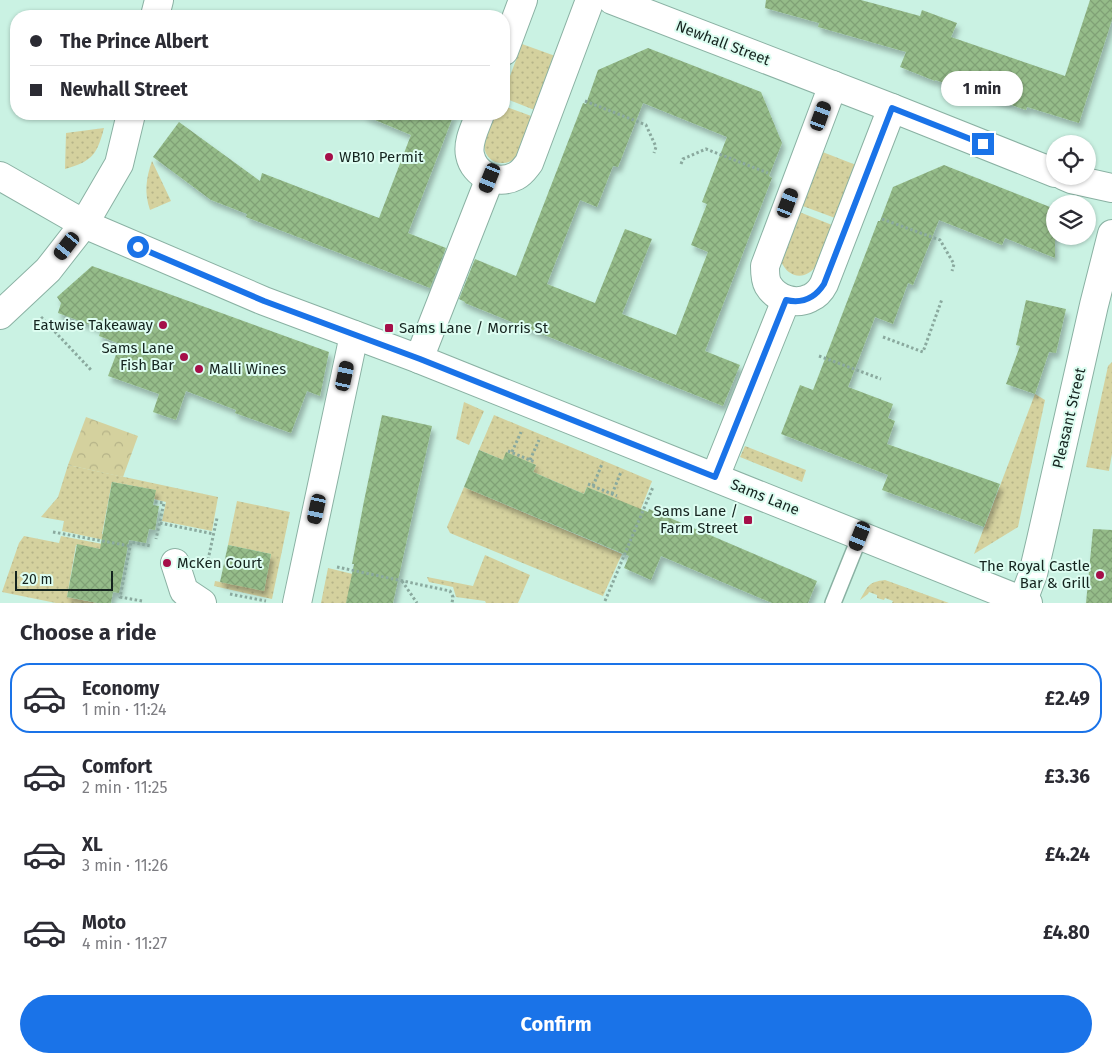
<!DOCTYPE html>
<html lang="en">
<head>
<meta charset="utf-8">
<style>
  :root { --surface:#fff; --page:#f2f2f3; --text:#2b2b33; --muted:#7c7c81; --line:#e1e1e2; --accent:#1a73e8 }
  body { margin:0; font-family:"Fira Sans",sans-serif; background:var(--page); color:var(--text); height:100vh; display:flex; flex-direction:column; font-size:19px; white-space:nowrap }
  * { box-sizing:border-box; margin:0 }
  p { font-size:16px; color:var(--muted) }
  .icon { flex:none; width:28px; height:28px; fill:none; stroke:currentColor; stroke-width:2; stroke-linecap:round; stroke-linejoin:round }
  .map { position:relative; height:603px; overflow:hidden }
  .drawer { display:flex; flex-direction:column; background:var(--surface); flex:1 }
  .drawer>* { flex:none }
  .hud { position:absolute; left:10px; top:10px; width:500px; height:110px; border-radius:20px; box-shadow:0 1px 4px #0004; display:grid; align-content:center; height:110px; padding:0 20px; background:var(--surface) }
  .controls { position:absolute; left:1046px; top:135px; display:grid; gap:10px }
  .controls a { display:grid; place-items:center; width:50px; height:50px; border-radius:50%; background:var(--surface); box-shadow:0 1px 4px #0004; font-size:25px }
  .scale { position:absolute; left:15px; bottom:12px; width:98px; box-sizing:border-box; padding-left:5px; border:2px solid #15241f; border-top:0; font-size:14px; line-height:18px; white-space:nowrap; color:#15241f; -webkit-text-stroke:4px #ddfdf1; paint-order:stroke }
  .end { position:absolute; width:22px; height:22px; margin:-11px; border:6px solid #1a73e8; background:#fff; box-shadow:0 0 0 2px #fff }
  .from { border-radius:50% }
  .bubble { position:absolute; height:35px; border-radius:18px; background:var(--surface); box-shadow:0 1px 4px #0004; font-size:16px; font-weight:700; line-height:35px; text-align:center }
  .car { position:absolute; width:15px; height:30px; margin:-15px -8px; border-radius:6px; box-shadow:0 0 4px 1px #0007; background:linear-gradient(#222 24%,#8ab4d8 0 40%,#222 0 76%,#8ab4d8 0 86%,#222 0) }
  .hud b { display:flex; align-items:center; gap:18px; height:48px; font-size:19px }
  .hud b+b { border-top:1px solid var(--line) }
  .hud i { width:12px; height:12px; background:var(--text) }
  ul { padding:0; list-style:none }
  li { display:flex; align-items:center; gap:15px; height:70px; margin:0 10px 8px; padding:0 10px; border:2px solid transparent; border-radius:20px }
  li div { flex:1 }
  li b { display:block; font-size:19px }
  li em { font-style:normal; font-weight:700 }
  li.selected { border-color:var(--accent) }
  li>.icon { width:45px; height:45px; stroke-width:1.5 }
  h2 { padding:0 20px; font-size:22px; line-height:60px }
  .cta { display:flex; gap:10px; margin-top:auto; padding:10px 20px }
  .cta a { flex:1; height:58px; border-radius:30px; background:var(--accent); color:#fff; font-size:20px; font-weight:700; line-height:58px; text-align:center }
  .map>svg:first-child { display:block }
  .grass { fill:url(#grass-dots) }
  .park { fill:url(#park-crowns) }
  .building { fill:url(#building-cross-hatch); fill-rule:evenodd; filter:url(#shadow) }
  .lines { fill:none; stroke-linecap:round; stroke-linejoin:round }
  .service-casing { stroke:#8ab1a3; stroke-width:18 }
  .minor-casing { stroke:#8ab1a3; stroke-width:30 }
  .tertiary-casing { stroke:#8ab1a3; stroke-width:30 }
  .path { stroke:#8aa99e; stroke-width:3; stroke-dasharray:2.5 2.5; stroke-linecap:butt }
  .service { stroke:#fff; stroke-width:15 }
  .minor { stroke:#fff; stroke-width:28 }
  .tertiary { stroke:#fff; stroke-width:28 }
  .route { stroke:#1a73e8; stroke-width:6 }
  .poi-dot { fill:#a50f49; stroke:#ddfdf1; stroke-width:2 }
  .labels { text-anchor:middle; dominant-baseline:central; stroke-width:4; stroke-linejoin:round; paint-order:stroke }
  .street-label { font-size:15px; fill:#15241f; stroke:#ddfdf1 }
  .poi-label { font-size:15px; fill:#15241f; stroke:#ddfdf1; text-anchor:start }
</style>
</head>
<body>
<div class="map">
<svg width="1112" height="603" viewBox="0 0 1112 603">
  <defs>
    <pattern id="grass-dots" width="8" height="8" patternUnits="userSpaceOnUse" patternTransform="scale(1.25)"><rect width="8" height="8" fill="#d4d19e"/><path d="M2 2h.1M6 6h.1" fill="none" stroke="#b5b388" stroke-width="1.8" stroke-linecap="round"/></pattern>
    <pattern id="park-crowns" width="20" height="18" patternUnits="userSpaceOnUse" patternTransform="scale(1.25)"><rect width="20" height="18" fill="#d4d19e"/><path d="M2 6a3 3 0 1 1 6 0M12 15a3 3 0 1 1 6 0" fill="none" stroke="#b5b388"/></pattern>
    <pattern id="building-cross-hatch" width="8" height="8" patternUnits="userSpaceOnUse" patternTransform="scale(1.25)"><rect width="8" height="8" fill="#95bc89"/><path d="M0 0l8 8M0 8l8-8" fill="none" stroke="#80a176"/></pattern>
    <filter id="shadow"><feDropShadow dx="3" dy="5.5" stdDeviation="2.5" flood-color="#0004"/></filter>
  </defs>
  <rect width="100%" height="100%" fill="#caf2e3"/>
  <g class="grass">
    <polygon points="522,44 558,57 537,111 504,98 504,92"/>
    <path d="M504 106 534 117 517 157C505 168 485 164 484 145 484 135 491 123 495 114H504Z"/>
    <path d="M104 128C97 154 93 161 65 169L66 133Z"/>
    <polygon points="820,151 856,165 835,218 800,205"/>
    <path d="M152 161 171 201 150 210C144 193 146 178 152 161Z"/>
    <path d="M797 211 832 225 817 264C807 281 788 279 781 261Z"/>
    <polygon points="1112,362 1112,454 1109,471 1086,467 1108,366"/>
    <polygon points="1035,394 1045,400 1018,527 974,554"/>
    <polygon points="464,402 484,411 469,445 456,439"/>
    <polygon points="494,415 652,481 638,516 616,499 587,487 584,494 533,472 536,465 507,453 503,460 479,450"/>
    <polygon points="745,446 806,470 802,482 740,457"/>
    <polygon points="68,465 218,497 212,531 162,521 166,502 154,499 155,490 112,482 102,534 114,537 113,542 62,531 64,521 41,517 58,497"/>
    <polygon points="464,487 622,554 603,596 450,533 447,527"/>
    <polygon points="237,501 290,512 272,599 214,586 215,581 264,590 271,554 228,545"/>
    <polygon points="24,536 59,543 61,536 113,546 112,551 76,545 67,597 98,603 56,603 2,592 19,543"/>
    <polygon points="485,555 530,575 518,603 486,603 485,601 456,597 453,587 429,582 427,577 473,586"/>
    <polygon points="328,568 365,577 346,603 321,603"/>
    <path d="M885 580 949 603H892L893 601 885 598 884 600 877 598V595L869 592 868 594 860 600C868 586 868 582 885 580Z"/>
  </g>
  <polygon class="park" points="86,417 138,436 123,477 68,465"/>
  <g class="building">
    <polygon points="766,0 861,0 920,16 922,10 957,23 951,37 1065,76 1090,0 1112,0 1112,20 1079,123 1027,107 1026,110 935,80 935,81 900,67 906,52 818,27 819,23 765,8"/>
    <path d="M648 48 761 92 782 143 769 176 772 178 705 351 740 365 723 406 534 331 465 303V302L459 299 475 259 516 276 583 103 586 104 598 70ZM643 103 727 137 702 202 707 204 691 245 708 252 676 335 622 314 652 239 625 229 595 303 547 284 580 200 597 207 613 166 618 167Z"/>
    <polygon points="363,114 454,114 408,233 446,248 430,288 246,217 247,214 211,200 153,157 179,122 260,181 262,173 379,218 411,135 363,115"/>
    <polygon points="944,165 1055,209 1055,258 1005,238 1002,245 939,220 913,285 908,283 893,324 875,317 848,387 893,404 888,418 895,421 887,444 1000,484 984,527 882,490 888,475 781,434 800,385 813,390 870,242 878,221 880,221 893,187"/>
    <polygon points="92,266 329,352 320,396 307,391 291,433 235,413 236,410 186,391 176,420 153,412 159,394 108,376 120,344 99,336 101,329 58,313 61,303 57,297"/>
    <polygon points="1026,300 1066,309 1056,353 1049,352 1035,394 1006,384 1020,346 1016,345"/>
    <polygon points="382,415 432,426 393,603 346,603 354,564 352,564 364,501"/>
    <polygon points="479,450 503,460 506,452 536,465 533,472 584,494 587,487 648,512 649,509 817,581 808,603 772,603 661,556 651,580 624,568 629,556 464,487"/>
    <polygon points="112,482 156,490 153,505 159,506 155,530 149,529 146,543 129,540 119,593 113,592 111,603 98,603 67,597 77,544 100,549"/>
    <polygon points="1093,529 1112,530 1112,603 1086,603"/>
    <polygon points="228,545 271,554 264,591 220,582"/>
  </g>
  <g class="lines">
    <g class="service-casing">
      <polyline id="service" points="833,603 860,536"/>
    </g>
    <g class="minor-casing">
      <g id="minor">
        <polyline points="612,0 892,108 1055,173"/>
        <polyline points="155,16 159,0"/>
        <polyline points="504,51 523,0"/>
        <path d="M833 85 765 266C765 272 765 280 768 285 777 300 796 305 810 298 817 295 821 290 824 284L892 108"/>
        <path d="M480 114C476 126 467 141 470 155 474 175 497 186 516 176 522 173 525 168 529 163L590 0"/>
        <polyline points="1064,176 1071,179 1112,188"/>
        <polyline points="0,315 48,270 84,224 119,164 131,114"/>
        <polyline points="419,359 490,178"/>
        <polyline points="715,477 786,300"/>
        <polyline points="175,563 184,591 202,603"/>
        <polyline points="297,603 354,335"/>
        <polyline points="1022,603 1033,574 1041,540 1094,305 1112,234"/>
      </g>
    </g>
    <g class="tertiary-casing">
      <polyline id="tertiary" points="0,176 84,224 264,301 419,359 1028,603"/>
    </g>
    <g class="path">
      <polyline points="585,101 646,125 656,147 654,153"/>
      <polyline points="681,164 683,159 706,149 768,173"/>
      <polyline points="882,219 940,240 954,264 952,271"/>
      <polyline points="41,317 92,371"/>
      <polyline points="883,337 923,352 942,299"/>
      <polyline points="819,356 881,379"/>
      <polyline points="508,451 535,462"/>
      <polyline points="512,452 521,432"/>
      <polyline points="530,460 539,440"/>
      <polyline points="588,484 617,496"/>
      <polyline points="593,486 602,464"/>
      <polyline points="612,494 621,472"/>
      <polyline points="155,502 164,503 156,539"/>
      <polyline points="160,523 214,534"/>
      <polyline points="53,532 130,546"/>
      <polyline points="208,560 217,518"/>
      <polyline points="337,567 450,591 453,597 452,603"/>
      <polyline points="402,581 417,603"/>
      <polyline points="230,594 266,601"/>
      <polyline points="142,601 120,597 131,542 151,546"/>
      <polyline points="605,601 653,487"/>
    </g>
    <use href="#service" class="service"/>
    <use href="#minor" class="minor"/>
    <use href="#tertiary" class="tertiary"/>
  </g>
  <g class="lines">
    <path class="route" d="M138 247 264 301 420 359 715 477 786 300C803 304 815 298 824 284L892 108 983 144"/>
  </g>
  <g class="poi-dot">
    <circle cx="329" cy="157" r="5"/>
    <circle cx="163" cy="325" r="5"/>
    <rect x="384" y="323" width="10" height="10" rx="2.5"/>
    <circle cx="184" cy="357" r="5"/>
    <circle cx="199" cy="369" r="5"/>
    <rect x="743" y="515" width="10" height="10" rx="2.5"/>
    <circle cx="167" cy="563" r="5"/>
    <circle cx="1100" cy="575" r="5"/>
  </g>
  <g class="labels">
    <g class="street-label">
      <text transform="translate(723 43) rotate(21)">Newhall Street</text>
      <text transform="translate(1069 418) rotate(-77)">Pleasant Street</text>
      <text transform="translate(765 497) rotate(22)">Sams Lane</text>
    </g>
    <g class="poi-label">
      <text x="339" y="157">WB10 Permit</text>
      <text x="153" y="325" text-anchor="end">Eatwise Takeaway</text>
      <text x="399" y="328">Sams Lane / Morris St</text>
      <text x="174" y="348" text-anchor="end">Sams Lane<tspan x="174" dy="17">Fish Bar</tspan></text>
      <text x="209" y="369">Malli Wines</text>
      <text x="738" y="511" text-anchor="end">Sams Lane /<tspan x="738" dy="17">Farm Street</tspan></text>
      <text x="177" y="563">McKen Court</text>
      <text x="1090" y="566" text-anchor="end">The Royal Castle<tspan x="1090" dy="17">Bar &amp; Grill</tspan></text>
    </g>
  </g>
</svg>
<div class="controls">
<a><svg class="icon" aria-label="locate" viewBox="0 0 24 24"><circle cx="12" cy="12" r="6"/><path d="M12 2v4M12 18v4M2 12h4M18 12h4"/></svg></a>
<a><svg class="icon" aria-label="layers" viewBox="0 0 24 24"><path d="M12 4l9 5-9 5-9-5zM3 14l9 5 9-5"/></svg></a>
</div>
<div class="scale">20 m</div>
<i class="end from" style="left:138px;top:247px"></i>
<i class="end" style="left:983px;top:144px"></i>
<div class="bubble" style="left:941px;top:71px;width:82px">1 min</div>
<i class="car" style="left:821px;top:116px;rotate:20deg"></i>
<i class="car" style="left:490px;top:178px;rotate:202deg"></i>
<i class="car" style="left:788px;top:203px;rotate:21deg"></i>
<i class="car" style="left:67px;top:246px;rotate:218deg"></i>
<i class="car" style="left:345px;top:376px;rotate:12deg"></i>
<i class="car" style="left:317px;top:509px;rotate:192deg"></i>
<i class="car" style="left:860px;top:536px;rotate:202deg"></i>
<div class="hud">
<b><i class="from"></i>The Prince Albert</b>
<b><i></i>Newhall Street</b>
</div>
</div>
<section class="drawer">
<h2>Choose a ride</h2>
<ul>
<li class="selected"><svg class="icon" aria-label="car" viewBox="0 0 24 24"><path d="M5 17H2v-5l4-1 3-4h7l3 4 3 1v5h-3M9 17h6M6 11h13"/><circle cx="7" cy="17" r="2"/><circle cx="17" cy="17" r="2"/></svg><div><b>Economy</b><p>1 min · 11:24</p></div><em>£2.49</em></li>
<li><svg class="icon" aria-label="car" viewBox="0 0 24 24"><path d="M5 17H2v-5l4-1 3-4h7l3 4 3 1v5h-3M9 17h6M6 11h13"/><circle cx="7" cy="17" r="2"/><circle cx="17" cy="17" r="2"/></svg><div><b>Comfort</b><p>2 min · 11:25</p></div><em>£3.36</em></li>
<li><svg class="icon" aria-label="car" viewBox="0 0 24 24"><path d="M5 17H2v-5l4-1 3-4h7l3 4 3 1v5h-3M9 17h6M6 11h13"/><circle cx="7" cy="17" r="2"/><circle cx="17" cy="17" r="2"/></svg><div><b>XL</b><p>3 min · 11:26</p></div><em>£4.24</em></li>
<li><svg class="icon" aria-label="car" viewBox="0 0 24 24"><path d="M5 17H2v-5l4-1 3-4h7l3 4 3 1v5h-3M9 17h6M6 11h13"/><circle cx="7" cy="17" r="2"/><circle cx="17" cy="17" r="2"/></svg><div><b>Moto</b><p>4 min · 11:27</p></div><em>£4.80</em></li>
</ul>
<div class="cta"><a>Confirm</a></div>
</section>
</body>
</html>
